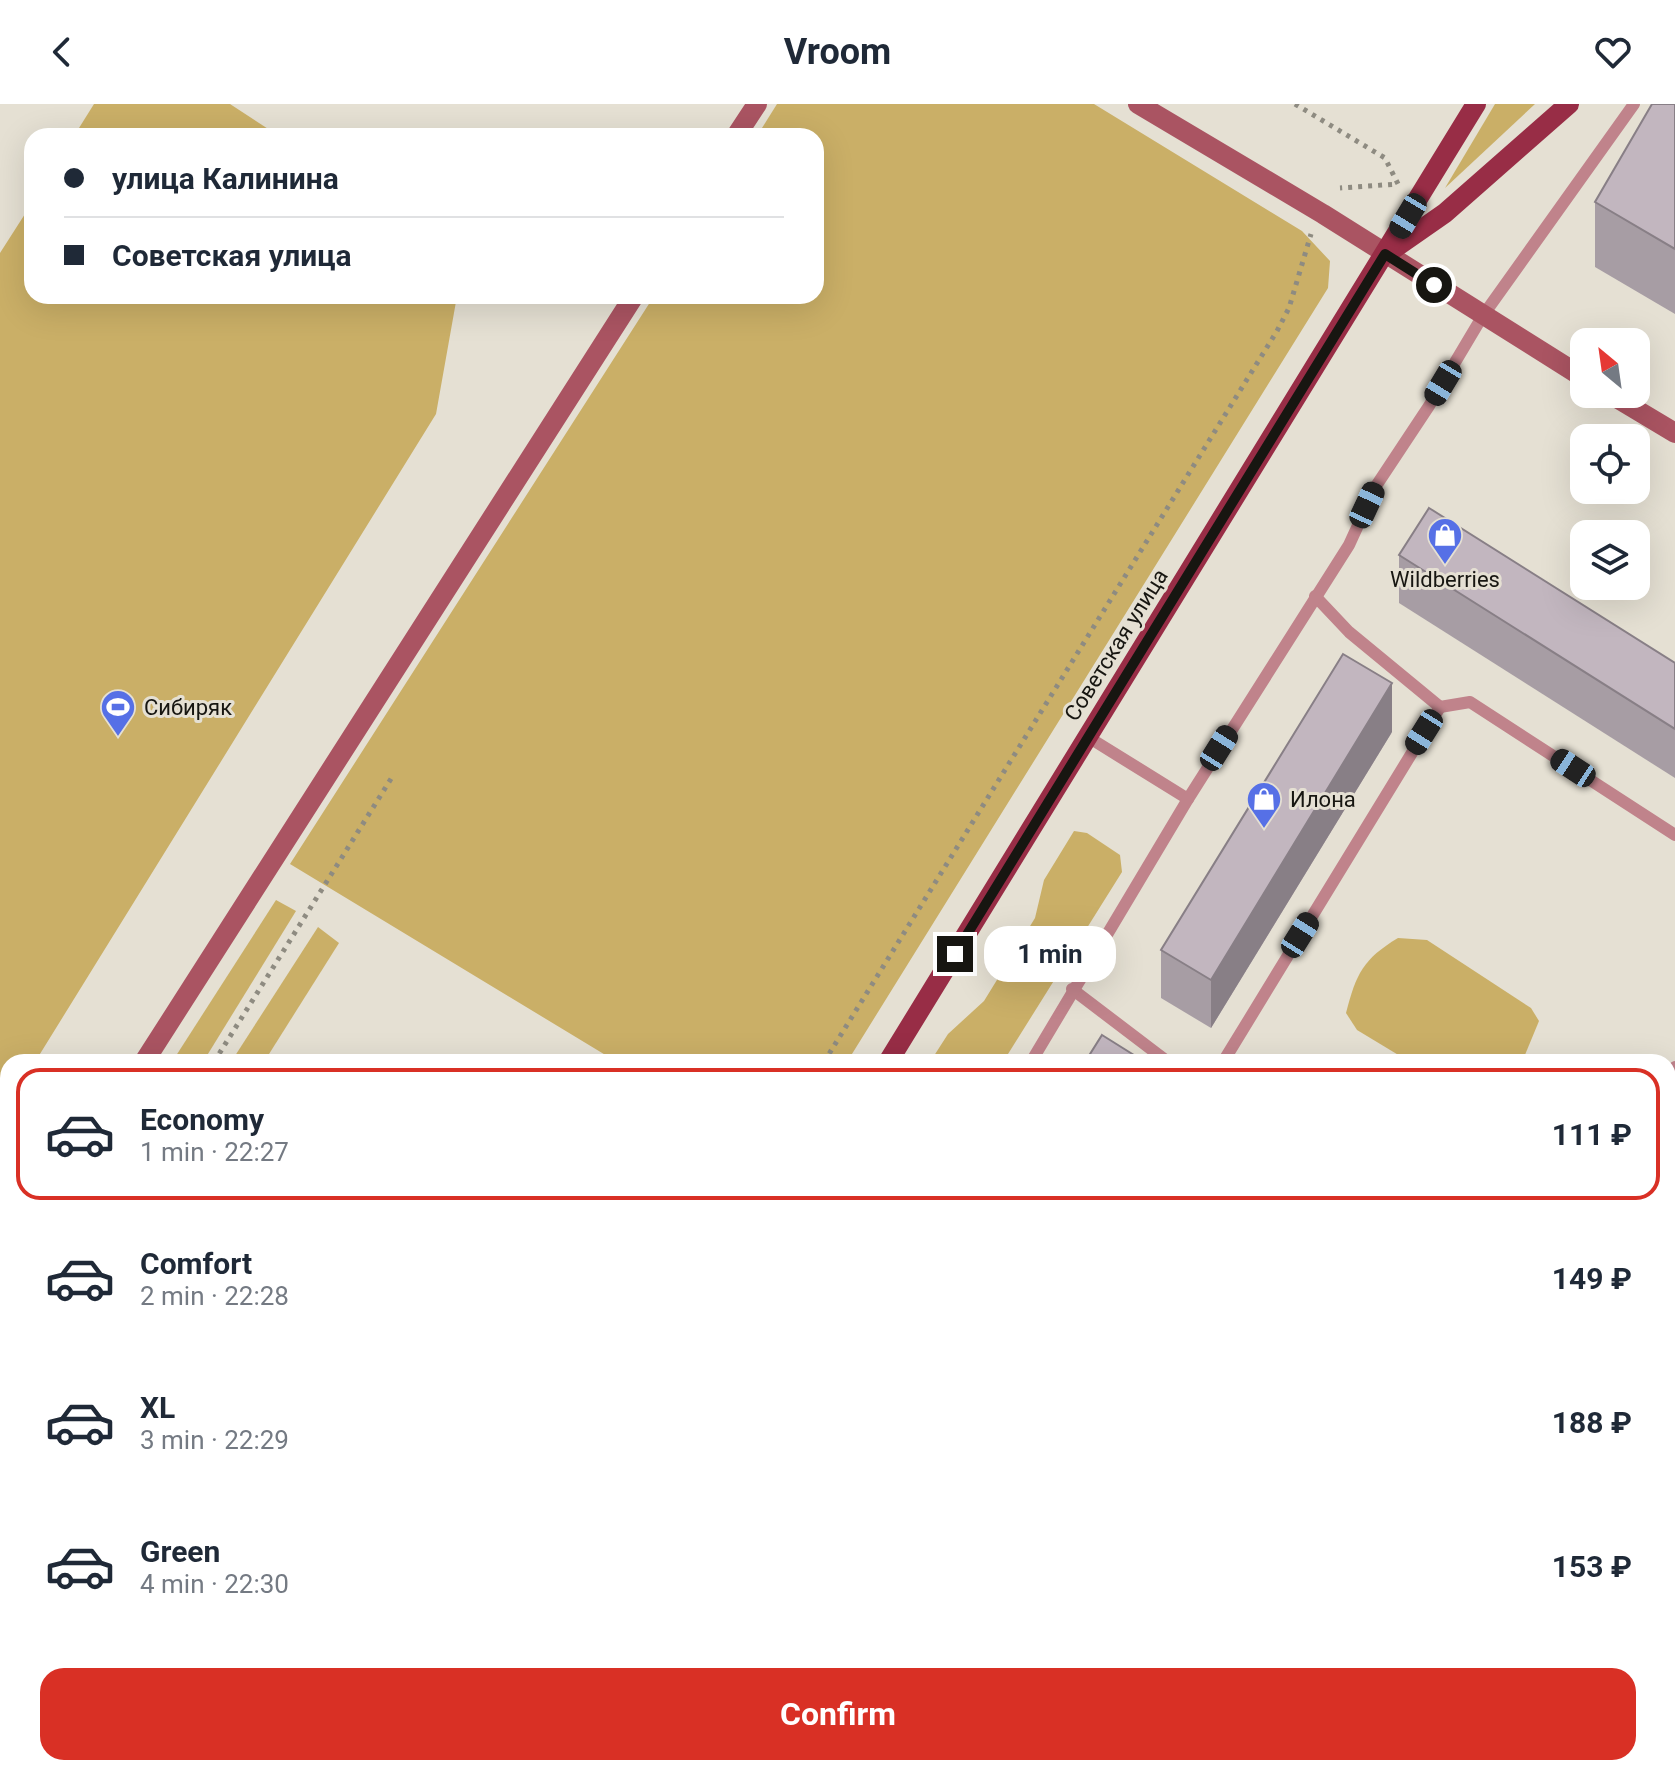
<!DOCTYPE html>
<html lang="en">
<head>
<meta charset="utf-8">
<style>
  :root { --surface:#fff; --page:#f2f2f3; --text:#1f2937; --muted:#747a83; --line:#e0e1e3; --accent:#d93025 }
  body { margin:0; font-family:Roboto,sans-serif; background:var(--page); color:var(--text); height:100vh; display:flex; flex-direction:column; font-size:30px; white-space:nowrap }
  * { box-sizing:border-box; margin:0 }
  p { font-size:26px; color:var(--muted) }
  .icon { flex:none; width:44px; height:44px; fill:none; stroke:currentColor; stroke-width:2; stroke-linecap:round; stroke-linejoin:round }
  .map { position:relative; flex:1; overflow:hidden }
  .panel { position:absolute; left:0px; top:950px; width:1676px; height:722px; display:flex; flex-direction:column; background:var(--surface); border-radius:24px 24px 0 0; box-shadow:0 8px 32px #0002 }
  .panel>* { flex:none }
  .hud { position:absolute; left:24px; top:24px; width:800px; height:176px; border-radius:24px; box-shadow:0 8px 32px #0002; display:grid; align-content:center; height:176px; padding:0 40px; background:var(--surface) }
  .needle { width:52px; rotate:331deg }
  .tools { position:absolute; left:1570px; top:224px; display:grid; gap:16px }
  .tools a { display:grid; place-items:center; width:80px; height:80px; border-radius:16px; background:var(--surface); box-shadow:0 8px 32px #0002; font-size:40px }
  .end { position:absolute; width:36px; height:36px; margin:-18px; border:10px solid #171611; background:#fff; box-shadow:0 0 0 4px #fff }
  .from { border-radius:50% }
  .bubble { position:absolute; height:56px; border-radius:24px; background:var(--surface); box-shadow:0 8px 32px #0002; font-size:26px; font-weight:700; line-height:56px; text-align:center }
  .car { position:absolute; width:24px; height:48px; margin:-24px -12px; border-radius:10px; box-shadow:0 0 6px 2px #0007; background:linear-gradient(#222 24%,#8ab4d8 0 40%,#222 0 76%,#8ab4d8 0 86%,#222 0) }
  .hud b { display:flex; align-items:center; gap:28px; height:76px; font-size:30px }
  .hud b+b { border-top:2px solid var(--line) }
  .hud i { width:20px; height:20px; background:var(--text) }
  ul { padding:14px 0 0; list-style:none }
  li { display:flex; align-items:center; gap:24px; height:132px; margin:0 16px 12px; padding:0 24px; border:4px solid transparent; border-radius:24px }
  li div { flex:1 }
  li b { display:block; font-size:30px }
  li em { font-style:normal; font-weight:700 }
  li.selected { border-color:var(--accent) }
  li>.icon { width:72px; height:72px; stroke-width:1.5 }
  .cta { display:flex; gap:16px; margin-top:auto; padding:16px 40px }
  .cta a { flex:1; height:92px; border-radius:24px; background:var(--accent); color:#fff; font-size:32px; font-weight:700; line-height:92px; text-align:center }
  header { display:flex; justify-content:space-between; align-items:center; height:104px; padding:0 40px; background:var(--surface); font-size:36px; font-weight:700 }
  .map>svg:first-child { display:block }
  .built { fill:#ddd5c2 }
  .green { fill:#caaf67 }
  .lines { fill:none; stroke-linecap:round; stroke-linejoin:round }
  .path { stroke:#8e8b81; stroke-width:5; stroke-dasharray:4 6; stroke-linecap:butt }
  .service { stroke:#c0838b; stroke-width:12 }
  .secondary { stroke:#aa5462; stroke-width:20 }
  .primary { stroke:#982d46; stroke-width:20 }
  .wall { fill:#a79da4 }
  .shaded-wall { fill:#887f86 }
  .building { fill:#c2b6bf; stroke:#887f86; stroke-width:2 }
  .route { stroke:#171611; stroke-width:10 }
  .labels { text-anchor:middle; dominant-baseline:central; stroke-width:6; stroke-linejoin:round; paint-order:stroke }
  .poi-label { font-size:22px; fill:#171611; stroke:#e5e0d3; text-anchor:start }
  .street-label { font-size:22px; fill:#171611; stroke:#e5e0d3 }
</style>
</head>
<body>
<header><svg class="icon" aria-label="back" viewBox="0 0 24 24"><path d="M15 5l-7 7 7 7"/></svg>Vroom<svg class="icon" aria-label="heart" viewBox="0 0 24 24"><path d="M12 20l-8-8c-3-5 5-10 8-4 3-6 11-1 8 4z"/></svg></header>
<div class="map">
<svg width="1675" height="1671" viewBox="0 0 1675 1671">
  <rect width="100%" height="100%" fill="#e5e0d3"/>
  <polygon class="built" points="1057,1664 1508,1664 1504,1671 1068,1671"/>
  <g class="green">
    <polygon points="94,0 230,0 279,32 74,32"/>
    <polygon points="777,0 1094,0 1302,127 1330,157 1328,184 847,958 617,958 290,760 654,192 816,192 816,32 757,32"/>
    <polygon points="1495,0 1535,0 1445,84"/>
    <polygon points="32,99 32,192 457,192 436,310 35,958 8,958 8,1001 0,1014 0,149"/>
    <polygon points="1074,727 1087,729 1120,751 1122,768 1003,958 930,958 948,930 984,897 1035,814 1044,776"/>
    <polygon points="276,796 296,807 203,958 172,958"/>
    <polygon points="318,823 339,839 264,958 231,958"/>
    <path d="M1398 834 1427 836 1531 904 1539 917 1522 958H1410L1357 926 1346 909C1356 870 1363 855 1398 834Z"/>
    <polygon points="8,1216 8,1272 0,1285 0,1228"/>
    <polygon points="8,1305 8,1469 0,1464 0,1318"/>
    <polygon points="1675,1459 1675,1671 1545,1671 1549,1664 1668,1664 1668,1470"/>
    <polygon points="0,1489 8,1494 8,1644 0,1658"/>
    <polygon points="18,1664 124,1664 111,1671 14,1671"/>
    <polygon points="164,1664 194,1664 189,1671 150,1671"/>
    <polygon points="239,1664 289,1664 300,1671 240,1671"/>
    <polygon points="323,1664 377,1664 373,1671 335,1671"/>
    <polygon points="941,1664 1044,1664 1039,1671 939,1671 937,1670"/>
  </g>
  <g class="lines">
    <g class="path">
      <polyline points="1295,0 1385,54 1398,80 1340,84"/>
      <polyline points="214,958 394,670"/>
      <polyline points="824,958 1277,227 1289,204 1311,130"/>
      <polyline points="0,1301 8,1289"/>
      <polyline points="0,1344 8,1339"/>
      <polyline points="0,1477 8,1481"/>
      <polyline points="1668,1539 1675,1536"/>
      <polyline points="1668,1615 1675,1605"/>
      <polyline points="1668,1660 1675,1665"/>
      <polyline points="302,1664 313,1671"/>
      <polyline points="1258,1664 1268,1671"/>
      <polyline points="1637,1664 1649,1668 1660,1664"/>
      <polyline points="3,1671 8,1663"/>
      <polyline points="132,1671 146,1664"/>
      <polyline points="201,1671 205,1664"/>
      <polyline points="231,1671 231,1664"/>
      <polyline points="383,1671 387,1664"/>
    </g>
    <g class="service">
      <polyline points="1315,492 1349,528 1440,603 1470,598 1675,731"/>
      <polyline points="1088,633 1188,695"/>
      <polyline points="1072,885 1168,958"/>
      <polyline points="1031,958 1188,695 1349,441 1376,382 1429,302 1482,213 1634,0"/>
      <polyline points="1223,958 1440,603"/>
      <polyline points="1668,975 1675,963"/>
      <polyline points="1668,993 1675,998"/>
      <polyline points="1668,1306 1675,1311"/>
      <polyline points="1668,1435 1675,1424"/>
      <polyline points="492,1664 517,1671"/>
      <polyline points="595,1671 599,1664"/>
      <polyline points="788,1671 792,1664"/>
      <polyline points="908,1671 912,1664"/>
      <polyline points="1519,1671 1524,1664"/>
    </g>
    <g class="secondary">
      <polyline points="1138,0 1323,110 1584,274"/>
      <polyline points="736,32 757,0"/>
      <polyline points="1610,290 1675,329"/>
      <polyline points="144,958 634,192"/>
      <polyline points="0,1183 8,1170"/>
    </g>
    <g class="primary">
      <polyline points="1392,146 1445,109 1569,0"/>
      <polyline points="888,958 1476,0"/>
      <polyline points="440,1671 444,1664"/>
      <polyline points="484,1671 488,1664"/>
    </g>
  </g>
  <g class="wall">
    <polygon points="1675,0 1675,210 1595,163 1595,98"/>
    <polygon points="1399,451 1675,559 1675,674 1399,499"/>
    <polygon points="1392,628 1211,924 1161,894 1161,846"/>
    <polygon points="1668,1111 1675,1115 1675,1232 1668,1227"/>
    <polygon points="686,1664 748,1664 744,1671 697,1671"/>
    <polygon points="1312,1664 1338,1664 1334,1671 1323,1671"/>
  </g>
  <g class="shaded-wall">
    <polygon points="1392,579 1392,628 1211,924 1211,876"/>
    <polygon points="731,1664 748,1664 744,1671 731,1671"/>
    <polygon points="1331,1664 1338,1664 1334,1671 1331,1671"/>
  </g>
  <g class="building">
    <polygon points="1652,0 1675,0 1675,145 1595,98"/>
    <polygon points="1429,404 1675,559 1675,625 1399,451"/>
    <polygon points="1343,550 1392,579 1211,876 1161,846"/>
    <polygon points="1102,931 1145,958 1085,958"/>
    <polygon points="1668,1111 1675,1115 1675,1183 1668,1179"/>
    <polygon points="864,1664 870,1664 881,1671 860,1671"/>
  </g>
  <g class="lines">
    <polyline class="route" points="955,850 1385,150 1434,181"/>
  </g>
  <defs>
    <g id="shop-pin" transform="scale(1.8)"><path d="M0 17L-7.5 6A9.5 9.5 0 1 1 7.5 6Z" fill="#5670e6" stroke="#e5e0d3"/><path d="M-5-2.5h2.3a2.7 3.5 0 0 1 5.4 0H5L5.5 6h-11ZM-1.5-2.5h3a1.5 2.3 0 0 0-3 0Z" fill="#fff"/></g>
    <g id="stadium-pin" transform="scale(1.8)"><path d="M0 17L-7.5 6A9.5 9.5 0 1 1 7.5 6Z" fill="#5670e6" stroke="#e5e0d3"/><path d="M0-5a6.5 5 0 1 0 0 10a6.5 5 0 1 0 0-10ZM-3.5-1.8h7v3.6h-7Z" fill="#fff"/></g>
  </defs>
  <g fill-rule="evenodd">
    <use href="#shop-pin" x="1445" y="431"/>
    <use href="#stadium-pin" x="118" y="603"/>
    <use href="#shop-pin" x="1264" y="695"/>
  </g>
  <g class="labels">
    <g class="poi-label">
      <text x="1445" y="475" text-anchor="middle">Wildberries</text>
      <text x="144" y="603">Сибиряк</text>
      <text x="1290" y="695">Илона</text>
    </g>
    <g class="street-label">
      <text transform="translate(1116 541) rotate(-58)">Советская улица</text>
    </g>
  </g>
</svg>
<div class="tools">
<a><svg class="needle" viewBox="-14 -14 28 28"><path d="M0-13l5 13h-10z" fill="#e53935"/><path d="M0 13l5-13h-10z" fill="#747a83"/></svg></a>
<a><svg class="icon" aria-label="locate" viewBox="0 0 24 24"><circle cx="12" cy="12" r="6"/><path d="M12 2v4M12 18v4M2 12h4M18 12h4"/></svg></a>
<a><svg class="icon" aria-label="layers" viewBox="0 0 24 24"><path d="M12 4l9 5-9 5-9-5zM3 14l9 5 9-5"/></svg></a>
</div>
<i class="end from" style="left:1434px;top:181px"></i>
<i class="end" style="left:955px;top:850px"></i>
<div class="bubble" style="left:984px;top:822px;width:132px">1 min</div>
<i class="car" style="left:1408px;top:112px;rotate:211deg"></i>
<i class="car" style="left:1443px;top:279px;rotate:211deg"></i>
<i class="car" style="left:1367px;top:401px;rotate:25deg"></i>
<i class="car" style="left:1424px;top:628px;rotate:212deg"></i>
<i class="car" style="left:1219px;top:644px;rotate:32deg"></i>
<i class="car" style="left:1573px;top:664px;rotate:303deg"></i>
<i class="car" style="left:1300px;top:831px;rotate:32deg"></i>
<div class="hud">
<b><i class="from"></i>улица Калинина</b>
<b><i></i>Советская улица</b>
</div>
<section class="panel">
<ul>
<li class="selected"><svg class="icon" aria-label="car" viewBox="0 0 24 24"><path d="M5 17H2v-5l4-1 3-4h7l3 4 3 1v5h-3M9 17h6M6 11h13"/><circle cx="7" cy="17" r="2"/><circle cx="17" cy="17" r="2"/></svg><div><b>Economy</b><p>1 min · 22:27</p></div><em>111 ₽</em></li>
<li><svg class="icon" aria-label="car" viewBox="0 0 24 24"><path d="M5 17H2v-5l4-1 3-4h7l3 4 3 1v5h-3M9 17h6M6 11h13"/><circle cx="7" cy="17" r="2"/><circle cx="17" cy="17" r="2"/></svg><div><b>Comfort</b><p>2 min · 22:28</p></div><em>149 ₽</em></li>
<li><svg class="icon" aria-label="car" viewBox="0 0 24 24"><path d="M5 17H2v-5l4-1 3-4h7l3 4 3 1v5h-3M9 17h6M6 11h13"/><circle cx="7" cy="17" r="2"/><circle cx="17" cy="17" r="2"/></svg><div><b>XL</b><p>3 min · 22:29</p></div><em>188 ₽</em></li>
<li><svg class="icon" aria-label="car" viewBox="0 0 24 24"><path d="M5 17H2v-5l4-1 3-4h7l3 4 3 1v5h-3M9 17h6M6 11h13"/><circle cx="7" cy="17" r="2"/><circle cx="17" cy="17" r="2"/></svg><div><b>Green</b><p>4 min · 22:30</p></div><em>153 ₽</em></li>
</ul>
<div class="cta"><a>Confirm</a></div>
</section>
</div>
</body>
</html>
